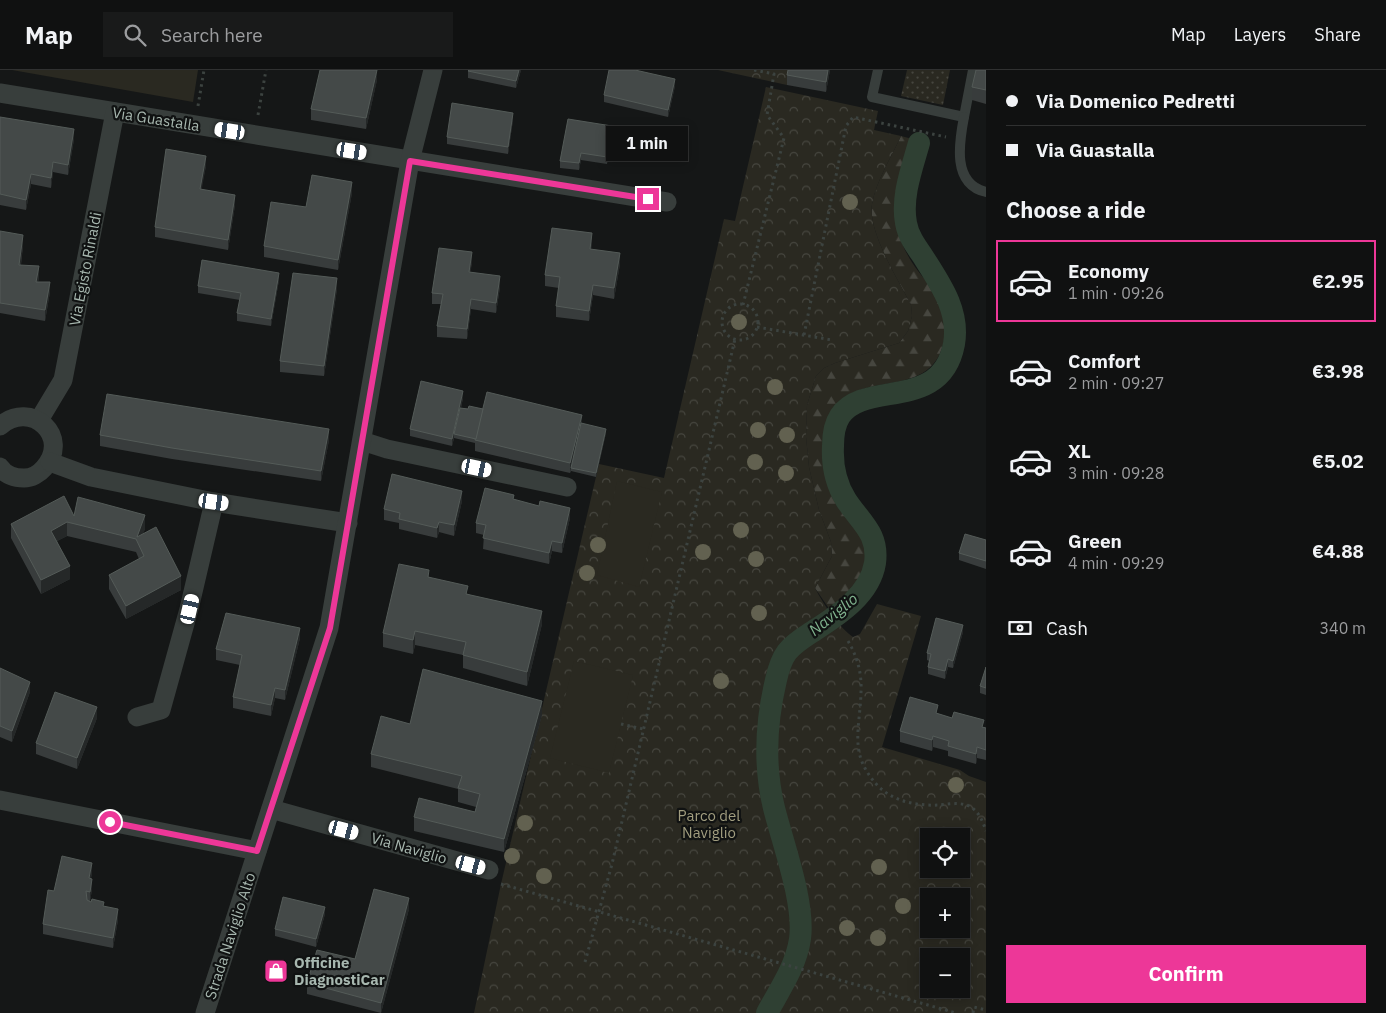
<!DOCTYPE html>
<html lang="en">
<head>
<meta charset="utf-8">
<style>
  :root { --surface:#101111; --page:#191a1a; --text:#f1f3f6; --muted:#9c9d9f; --line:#303131; --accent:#ed3798 }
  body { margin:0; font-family:"IBM Plex Sans",sans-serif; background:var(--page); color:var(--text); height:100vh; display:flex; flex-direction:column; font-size:19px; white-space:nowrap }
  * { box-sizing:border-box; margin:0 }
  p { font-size:16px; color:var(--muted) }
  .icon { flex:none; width:28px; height:28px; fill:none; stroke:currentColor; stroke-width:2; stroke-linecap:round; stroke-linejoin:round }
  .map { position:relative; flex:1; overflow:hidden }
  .side { display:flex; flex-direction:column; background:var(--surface); width:400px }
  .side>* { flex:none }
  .top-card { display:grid; align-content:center; height:110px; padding:0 20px; background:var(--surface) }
  .buttons { position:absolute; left:920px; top:758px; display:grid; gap:10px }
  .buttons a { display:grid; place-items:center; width:50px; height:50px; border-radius:0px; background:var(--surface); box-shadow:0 2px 12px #0003,0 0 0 1px var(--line); font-size:25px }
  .end { position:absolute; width:22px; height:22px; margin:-11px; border:6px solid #ed3798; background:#fff; box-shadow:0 0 0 2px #fff }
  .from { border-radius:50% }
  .bubble { position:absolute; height:35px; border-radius:0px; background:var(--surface); box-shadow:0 2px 12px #0003,0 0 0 1px var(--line); font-size:16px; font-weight:700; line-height:35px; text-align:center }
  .car { position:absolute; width:15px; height:30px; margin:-15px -8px; border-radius:6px; box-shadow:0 0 4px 1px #0007; background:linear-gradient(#fff 24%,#345 0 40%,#fff 0 76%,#345 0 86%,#fff 0) }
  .top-card b { display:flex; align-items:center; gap:18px; height:48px; font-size:19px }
  .top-card b+b { border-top:1px solid var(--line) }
  .top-card i { width:12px; height:12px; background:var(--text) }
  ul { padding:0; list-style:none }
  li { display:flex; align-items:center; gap:15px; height:82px; margin:0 10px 8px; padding:0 10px; border:2px solid transparent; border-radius:0px }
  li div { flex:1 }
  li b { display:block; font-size:19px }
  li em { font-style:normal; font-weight:700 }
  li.current { border-color:var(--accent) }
  li>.icon { width:45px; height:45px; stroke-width:1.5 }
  h2 { padding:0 20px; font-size:22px; line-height:60px }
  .pay { display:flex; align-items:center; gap:12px; height:55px; padding:0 20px; font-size:19px }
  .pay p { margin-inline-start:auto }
  .button { display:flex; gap:10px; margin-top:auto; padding:10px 20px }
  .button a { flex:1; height:58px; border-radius:0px; background:var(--accent); color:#fff; font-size:20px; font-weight:700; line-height:58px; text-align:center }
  header { display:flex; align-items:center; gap:30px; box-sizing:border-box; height:70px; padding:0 25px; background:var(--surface); border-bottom:1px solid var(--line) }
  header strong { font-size:24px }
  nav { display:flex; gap:28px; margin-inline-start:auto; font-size:18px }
  .search { width:350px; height:45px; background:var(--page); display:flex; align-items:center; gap:12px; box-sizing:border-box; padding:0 18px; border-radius:0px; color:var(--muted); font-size:19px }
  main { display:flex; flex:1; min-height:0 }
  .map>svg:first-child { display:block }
  .grass { fill:url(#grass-dots) }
  .forest { fill:url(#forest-firs) }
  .park { fill:url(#park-crowns); fill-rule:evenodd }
  .garden { fill:#2a2921 }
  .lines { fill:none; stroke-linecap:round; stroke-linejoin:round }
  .canal { stroke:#2f4033; stroke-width:22 }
  .path { stroke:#3c4340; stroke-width:3; stroke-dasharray:2.5 4; stroke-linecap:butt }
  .lane { stroke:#383e3c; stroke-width:10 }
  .street { stroke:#383e3c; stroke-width:19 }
  .tree { fill:#626150 }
  .wall { fill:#383c3c }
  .shaded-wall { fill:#252828 }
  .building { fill:#444948; stroke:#545b58 }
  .route { stroke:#ed3798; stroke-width:6 }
  .labels { text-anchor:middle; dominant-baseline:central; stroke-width:4.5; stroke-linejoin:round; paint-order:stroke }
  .street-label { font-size:15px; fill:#a7b7af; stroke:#101212 }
  .park-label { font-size:15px; fill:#a19d7f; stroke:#101212 }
  .poi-label { font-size:15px; font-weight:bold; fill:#a7b7af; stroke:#101212; text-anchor:start }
  .water-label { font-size:16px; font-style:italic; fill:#7fb18d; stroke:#101212 }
</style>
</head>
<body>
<header>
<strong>Map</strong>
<div class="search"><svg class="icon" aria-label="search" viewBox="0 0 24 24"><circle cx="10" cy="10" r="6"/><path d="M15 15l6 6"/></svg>Search here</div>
<nav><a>Map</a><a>Layers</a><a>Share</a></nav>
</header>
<main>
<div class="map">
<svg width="986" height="943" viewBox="0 0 986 943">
  <defs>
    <pattern id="grass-dots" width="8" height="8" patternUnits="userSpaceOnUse" patternTransform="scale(1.25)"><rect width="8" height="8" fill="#2a2921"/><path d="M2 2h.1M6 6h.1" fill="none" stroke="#46463f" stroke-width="1.8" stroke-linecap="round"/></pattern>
    <pattern id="forest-firs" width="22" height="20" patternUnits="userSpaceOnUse" patternTransform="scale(1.25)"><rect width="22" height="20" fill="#2a2921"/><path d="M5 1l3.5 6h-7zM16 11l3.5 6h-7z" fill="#46463f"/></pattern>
    <pattern id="park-crowns" width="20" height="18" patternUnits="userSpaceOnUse" patternTransform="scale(1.25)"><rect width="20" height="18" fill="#2a2921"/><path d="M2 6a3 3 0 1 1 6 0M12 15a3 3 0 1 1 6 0" fill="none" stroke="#46463f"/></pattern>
  </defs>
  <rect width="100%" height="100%" fill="#151717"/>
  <polygon class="grass" points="907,0 950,0 943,35 901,26"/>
  <path class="forest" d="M901 66 916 70C895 118 884 156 918 201 922 207 928 212 933 218 942 230 947 249 945 265 934 346 832 280 823 372 821 390 826 411 834 427 841 442 854 453 862 468 879 500 858 526 830 540L815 518 832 486 831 472 819 440 809 397 806 367 807 335 816 306 824 298 835 293 899 273 908 261 912 246 911 235C898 209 868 163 872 134 876 111 891 88 901 66Z"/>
  <g class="park">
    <polygon points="718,0 790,0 787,15"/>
    <path d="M766 17 878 41 874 60 901 66C891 88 876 111 872 134 868 163 898 209 911 235L912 246 908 261 899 273 835 293 824 298 816 306 807 335 806 367 809 397 819 440 831 472 832 486 815 518C823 534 839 557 853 567L860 564 877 534 921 546 882 677 960 700 969 706 986 712V943H474L501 814 599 394 664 408 724 149 735 151ZM929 766H961V799H929ZM929 826H961V859H929ZM929 886H961V919H929Z"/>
  </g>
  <g class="garden">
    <polygon points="12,0 198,0 193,32"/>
    <polygon points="617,411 662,422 639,517 597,505"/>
    <polygon points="574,591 633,605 609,703 550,688"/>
  </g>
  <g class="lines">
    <path class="canal" d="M767 943C780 919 796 896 800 869 805 833 783 774 774 738 764 697 766 652 776 610 778 601 781 590 787 582 794 573 806 566 815 560 840 544 870 524 875 493 879 463 860 452 846 430 836 414 832 395 833 376 833 366 834 355 840 346 865 309 941 343 954 274 960 240 939 212 922 185 915 175 908 165 906 153 901 127 912 98 919 73"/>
    <g class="path">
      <polyline points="198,36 204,0"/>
      <polyline points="258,45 266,0"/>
      <circle cx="740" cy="252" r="18"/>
      <polyline points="743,235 784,68 767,45 774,4 754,0"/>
      <polyline points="757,257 832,270"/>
      <polyline points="804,265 846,56 853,47 946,67"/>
      <path d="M848 571C857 586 862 603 861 622 860 660 848 684 878 716 894 732 918 736 939 735 949 734 960 732 969 736 979 741 983 752 986 761"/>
      <polyline points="621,654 643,659"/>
      <polyline points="501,814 956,943"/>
      <polyline points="585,892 612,794 735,269"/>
      <polyline points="973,943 974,937 986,940"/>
    </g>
    <g class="lane">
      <polyline points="878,0 872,27 964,47 973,0"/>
      <path d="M964 47C959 73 952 114 986 122"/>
    </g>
    <g class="street">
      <polyline points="0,23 667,132"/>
      <polyline points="39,350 63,310 115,42"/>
      <path d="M0 356C31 329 72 367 44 398 39 404 31 408 24 408 15 408 5 405 0 397"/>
      <polyline points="362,371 387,379 567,417"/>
      <polyline points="50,392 91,407 214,432 348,453"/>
      <polyline points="137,647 161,640 189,539 214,432"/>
      <polyline points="0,730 257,781"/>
      <polyline points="271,739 489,800"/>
      <polyline points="205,943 329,558 410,91 433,0"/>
    </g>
  </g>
  <g class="tree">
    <circle cx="850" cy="132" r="8"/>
    <circle cx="739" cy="252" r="8"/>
    <circle cx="775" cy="317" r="8"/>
    <circle cx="758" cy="360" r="8"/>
    <circle cx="787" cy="365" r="8"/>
    <circle cx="755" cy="392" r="8"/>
    <circle cx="786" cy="403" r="8"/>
    <circle cx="741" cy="460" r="8"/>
    <circle cx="598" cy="475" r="8"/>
    <circle cx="703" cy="482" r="8"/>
    <circle cx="756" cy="489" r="8"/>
    <circle cx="587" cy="503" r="8"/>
    <circle cx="759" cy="543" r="8"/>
    <circle cx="721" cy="611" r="8"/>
    <circle cx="956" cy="715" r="8"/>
    <circle cx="525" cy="753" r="8"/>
    <circle cx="512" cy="786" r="8"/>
    <circle cx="879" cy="797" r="8"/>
    <circle cx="544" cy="806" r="8"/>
    <circle cx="903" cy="836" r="8"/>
    <circle cx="847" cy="858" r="8"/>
    <circle cx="878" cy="868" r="8"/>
  </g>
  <g class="wall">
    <polygon points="521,0 516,18 468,8 468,1"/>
    <polygon points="830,0 826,22 787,15 787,5"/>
    <polygon points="986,0 986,34 972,30 972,17"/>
    <polygon points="377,10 366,59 311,50 311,39"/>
    <polygon points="675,16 668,47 604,32 604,25"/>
    <polygon points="0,47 74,69 68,105 53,102 51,118 31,114 26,140 0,135"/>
    <polygon points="513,50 508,84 447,74 447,67"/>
    <polygon points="612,63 607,94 581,90 579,100 560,98 560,91"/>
    <polygon points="206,96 201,119 235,135 228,180 155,167 155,157"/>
    <polygon points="352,123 338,200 264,187 264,176"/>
    <polygon points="0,161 23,176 21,195 39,207 38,212 50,222 45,251 0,243"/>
    <polygon points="592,173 591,179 620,194 614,229 593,225 589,251 556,247 556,236 559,218 545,216 545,205"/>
    <polygon points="472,193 470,202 500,217 496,243 471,239 467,269 437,267 437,256 441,234 432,234 432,223"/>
    <polygon points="279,210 271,256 237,251 237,243 240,230 198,223 198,216"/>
    <polygon points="337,219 324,306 280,302 280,291"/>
    <polygon points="463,328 461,338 468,339 483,339 582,353 606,363 596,407 571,401 570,403 475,381 475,373 454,368 452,376 410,366 410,359"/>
    <polygon points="100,365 329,370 321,411 172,389 100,376"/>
    <polygon points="514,430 570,448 562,483 552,481 549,494 483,479 484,465 476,463 476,453"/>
    <polygon points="462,431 454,466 439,462 437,468 399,459 399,453 384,450 384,439"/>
    <polygon points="74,446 145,459 143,463 181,520 126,549 109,519 109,505 139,489 136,482 67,466 57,471 70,509 41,524 11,468 11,454"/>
    <polygon points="986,470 986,499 959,490 959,483"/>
    <polygon points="429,507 468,524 542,554 527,616 463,598 463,585 415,575 413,584 383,577 383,563"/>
    <polygon points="963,562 953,598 948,597 945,609 928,604 928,597 929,591 927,590 927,583"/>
    <polygon points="300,568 285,630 275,628 271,646 233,638 233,627 240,595 216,590 216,579"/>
    <polygon points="986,597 986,625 980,623 980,616"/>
    <polygon points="0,598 30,622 12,672 0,667"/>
    <polygon points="938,644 986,658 986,690 977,688 976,694 948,686 948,681 933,677 932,681 900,672 900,661"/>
    <polygon points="542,645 504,782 414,761 414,747 475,742 476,737 458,732 458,719 371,697 371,684 410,654"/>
    <polygon points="97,648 77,699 36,684 36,673"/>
    <polygon points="92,803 91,808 92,819 90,832 104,836 118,850 113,878 43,864 43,854 54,821"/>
    <polygon points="409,839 381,943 307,924 307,913 355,889"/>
    <polygon points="325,844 316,877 275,866 275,859"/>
  </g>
  <g class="shaded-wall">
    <polygon points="377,0 377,10 366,59 366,48"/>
    <polygon points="519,0 521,0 516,18 516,11"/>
    <polygon points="828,0 830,0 826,22 826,12"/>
    <polygon points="675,9 675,16 668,47 668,40"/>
    <polygon points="513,43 513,50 508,84 508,77"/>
    <polygon points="612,56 612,63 607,94 607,87"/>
    <polygon points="74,59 74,69 68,105 68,95"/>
    <polygon points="581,83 581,90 579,100 579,93"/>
    <polygon points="206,86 206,96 200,129 200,119"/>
    <polygon points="53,92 53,102 51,118 51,108"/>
    <polygon points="31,104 31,114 26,140 26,130"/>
    <polygon points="352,112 352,123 338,200 338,190"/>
    <polygon points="235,125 235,135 228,180 228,170"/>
    <polygon points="592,163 592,173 590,189 590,179"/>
    <polygon points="23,165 23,176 19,206 19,195"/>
    <polygon points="472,182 472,193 469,212 469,202"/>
    <polygon points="620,183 620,194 614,229 614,218"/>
    <polygon points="39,196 39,207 36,222 36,212"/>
    <polygon points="279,203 279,210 271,256 271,249"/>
    <polygon points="500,206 500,217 496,243 496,233"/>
    <polygon points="337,208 337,219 324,306 324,296"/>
    <polygon points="50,212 50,222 45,251 45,240"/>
    <polygon points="593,215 593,225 589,251 589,241"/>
    <polygon points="471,229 471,239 467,269 467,259"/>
    <polygon points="463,321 463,328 455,365 454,364 454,368 452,376 452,369"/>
    <polygon points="582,345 582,355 571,398 570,403 570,393"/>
    <polygon points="329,359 329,370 321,411 321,401"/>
    <polygon points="606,359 606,363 596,407 596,403"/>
    <polygon points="462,421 462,431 454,466 454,455"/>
    <polygon points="570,438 570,448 562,483 562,473"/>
    <polygon points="145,445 145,459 139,475 137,467"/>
    <polygon points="67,452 67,466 51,474 51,461"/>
    <polygon points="439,452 439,462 437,468 437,458"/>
    <polygon points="552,471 552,481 549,494 549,483"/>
    <polygon points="70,496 70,509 41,524 41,510"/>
    <polygon points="181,506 181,520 126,549 126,536"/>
    <polygon points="542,541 542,554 527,616 527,602"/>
    <polygon points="963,555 963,562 953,598 953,591"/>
    <polygon points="300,558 300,568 285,630 285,620"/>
    <polygon points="415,561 415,575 413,584 413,570"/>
    <polygon points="948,589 948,597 945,609 945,601"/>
    <polygon points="30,612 30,622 12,672 12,661"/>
    <polygon points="275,618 275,628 271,646 271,635"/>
    <polygon points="542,631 542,645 504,782 504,769"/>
    <polygon points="97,637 97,648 77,699 77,688"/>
    <polygon points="933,666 933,677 932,681 932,670"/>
    <polygon points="977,677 977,688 976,694 976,684"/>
    <polygon points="92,793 92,803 89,819 89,808"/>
    <polygon points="92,809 92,819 90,832 90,822"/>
    <polygon points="409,828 409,839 381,943 381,933"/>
    <polygon points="325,837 325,844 316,877 316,869"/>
    <polygon points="118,839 118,850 113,878 113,868"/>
  </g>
  <g class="building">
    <polygon points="320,0 377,0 366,48 311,39"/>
    <polygon points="469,0 519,0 516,11 468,1"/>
    <polygon points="609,0 635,0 675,9 668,40 604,25"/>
    <polygon points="788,0 828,0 826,12 787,5"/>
    <polygon points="976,0 986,0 986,20 972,17"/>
    <polygon points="452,33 513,43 508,77 447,67"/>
    <polygon points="0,47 74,59 68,95 53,92 51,108 31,104 26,130 0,124"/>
    <polygon points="568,49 612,56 607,87 581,83 579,93 560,91"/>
    <polygon points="166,79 206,86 200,119 235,125 228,170 155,157"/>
    <polygon points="312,105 352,112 338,190 264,176 271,132 306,137"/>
    <polygon points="552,158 592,163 590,179 620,183 614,218 593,215 589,241 556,236 560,207 545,205"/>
    <polygon points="0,161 23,165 19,195 39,196 36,212 50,212 45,240 0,233"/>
    <polygon points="439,178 472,182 469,202 500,206 496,233 471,229 467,259 437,256 443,224 432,223"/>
    <polygon points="202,190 279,203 271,249 237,243 241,223 198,216"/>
    <polygon points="293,203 337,208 324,296 280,291"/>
    <polygon points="421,311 463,321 452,369 410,359"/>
    <polygon points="487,322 582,345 570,393 475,370"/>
    <polygon points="107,324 329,359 321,401 172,378 100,365"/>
    <polygon points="469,336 483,339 476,369 454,364 460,338 468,339"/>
    <polygon points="581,353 606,359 596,403 571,398"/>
    <polygon points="392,404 462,421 454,455 439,452 437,458 399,449 400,443 384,439"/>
    <polygon points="485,418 514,425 513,429 539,436 540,431 570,438 562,473 552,471 549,483 483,468 486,455 476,453"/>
    <polygon points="64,426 74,446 78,427 145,445 137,467 156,457 181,506 126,536 109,505 144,486 136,469 67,452 51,461 70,496 41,510 11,454"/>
    <polygon points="965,464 986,470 986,491 959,483"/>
    <polygon points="399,494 429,500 428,507 468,516 466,524 542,541 527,602 463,585 466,572 415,561 413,570 383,563"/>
    <polygon points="226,543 300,558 285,620 275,618 271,635 233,627 242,585 216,579"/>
    <polygon points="936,548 963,555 953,591 948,589 945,601 928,597 931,584 927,583"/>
    <polygon points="986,597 986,618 980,616"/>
    <polygon points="0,598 30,612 12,661 0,656"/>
    <polygon points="423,599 542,631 504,769 414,747 419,728 475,742 480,724 458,718 462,706 371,684 381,646 410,654"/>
    <polygon points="55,622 97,637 77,688 36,673"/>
    <polygon points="910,627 938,635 936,643 952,648 954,642 984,650 982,657 986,658 986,680 977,677 976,684 948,676 949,671 933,666 932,670 900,661"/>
    <polygon points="62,786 92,793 89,808 92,809 90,822 86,821 87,830 91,832 92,829 104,832 103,836 118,839 113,868 43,854 48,820 54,821"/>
    <polygon points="374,819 409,828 381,933 307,913 317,880 355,889"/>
    <polygon points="283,827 325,837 316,869 275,859"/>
  </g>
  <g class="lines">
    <polyline class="route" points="110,752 257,781 330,558 410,91 648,129"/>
  </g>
  <defs>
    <g id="shop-square" transform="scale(1.25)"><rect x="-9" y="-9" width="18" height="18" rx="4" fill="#ed3798" stroke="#101212"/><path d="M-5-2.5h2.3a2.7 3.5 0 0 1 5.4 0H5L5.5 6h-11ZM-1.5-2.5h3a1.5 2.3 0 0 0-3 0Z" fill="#fff"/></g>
  </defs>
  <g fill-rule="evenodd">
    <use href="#shop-square" x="276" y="901"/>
  </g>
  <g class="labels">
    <g class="street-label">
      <text transform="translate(156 49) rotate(9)">Via Guastalla</text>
      <text transform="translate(85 199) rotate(-79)">Via Egisto Rinaldi</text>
      <text transform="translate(409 778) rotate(16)">Via Naviglio</text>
      <text transform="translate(230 866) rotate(-72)">Strada Naviglio Alto</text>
    </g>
    <g class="park-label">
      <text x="709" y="745">Parco del<tspan x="709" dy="17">Naviglio</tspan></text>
    </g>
    <g class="poi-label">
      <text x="294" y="892">Officine<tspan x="294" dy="17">DiagnostiCar</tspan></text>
    </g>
    <g class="water-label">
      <text transform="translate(833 544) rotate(-39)">Naviglio</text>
    </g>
  </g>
</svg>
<div class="buttons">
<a><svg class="icon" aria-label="locate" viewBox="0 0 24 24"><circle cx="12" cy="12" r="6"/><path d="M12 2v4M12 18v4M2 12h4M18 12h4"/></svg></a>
<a>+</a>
<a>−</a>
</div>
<i class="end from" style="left:110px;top:752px"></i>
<i class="end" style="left:648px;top:129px"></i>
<div class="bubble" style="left:606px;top:56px;width:82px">1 min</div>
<i class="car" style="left:230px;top:61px;rotate:279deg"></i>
<i class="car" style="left:352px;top:81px;rotate:99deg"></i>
<i class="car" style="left:477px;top:398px;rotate:102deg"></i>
<i class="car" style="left:214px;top:432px;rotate:98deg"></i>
<i class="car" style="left:190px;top:539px;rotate:13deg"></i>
<i class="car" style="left:344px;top:760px;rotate:105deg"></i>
<i class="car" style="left:471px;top:795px;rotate:105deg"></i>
</div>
<section class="side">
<div class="top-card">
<b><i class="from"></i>Via Domenico Pedretti</b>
<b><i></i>Via Guastalla</b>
</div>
<h2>Choose a ride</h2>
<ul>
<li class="current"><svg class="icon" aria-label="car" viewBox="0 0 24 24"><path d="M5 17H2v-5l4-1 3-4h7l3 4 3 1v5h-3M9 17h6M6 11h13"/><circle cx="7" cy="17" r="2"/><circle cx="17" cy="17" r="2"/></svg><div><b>Economy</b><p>1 min · 09:26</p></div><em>€2.95</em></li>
<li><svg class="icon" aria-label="car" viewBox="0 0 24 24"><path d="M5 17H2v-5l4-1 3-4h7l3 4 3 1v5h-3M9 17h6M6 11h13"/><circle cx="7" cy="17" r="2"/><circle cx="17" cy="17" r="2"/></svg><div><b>Comfort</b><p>2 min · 09:27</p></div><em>€3.98</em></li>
<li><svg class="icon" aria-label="car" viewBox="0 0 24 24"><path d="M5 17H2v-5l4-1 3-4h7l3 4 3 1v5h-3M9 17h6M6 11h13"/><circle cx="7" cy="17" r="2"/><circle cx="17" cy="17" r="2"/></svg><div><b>XL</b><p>3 min · 09:28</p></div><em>€5.02</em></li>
<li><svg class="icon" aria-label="car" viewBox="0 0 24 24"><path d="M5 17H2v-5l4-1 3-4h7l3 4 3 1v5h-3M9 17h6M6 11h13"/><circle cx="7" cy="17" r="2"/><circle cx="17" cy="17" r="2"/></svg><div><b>Green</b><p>4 min · 09:29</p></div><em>€4.88</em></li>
</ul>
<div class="pay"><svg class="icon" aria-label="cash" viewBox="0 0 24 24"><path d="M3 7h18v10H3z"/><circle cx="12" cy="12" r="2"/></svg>Cash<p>340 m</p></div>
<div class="button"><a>Confirm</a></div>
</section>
</main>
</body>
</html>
